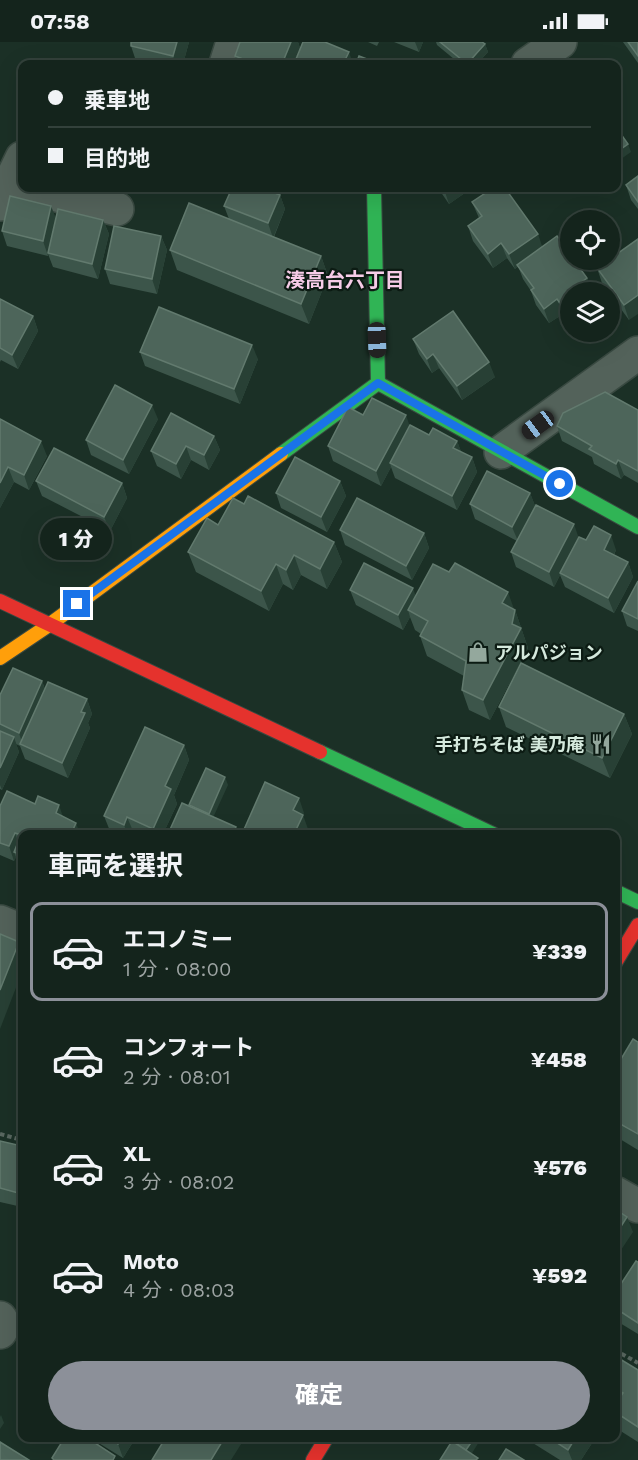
<!DOCTYPE html>
<html lang="ja">
<head>
<meta charset="utf-8">
<style>
  :root { --surface:#14241c; --page:#1d2c25; --text:#f1f3f6; --muted:#9da4a3; --line:#33413b; --accent:#8c9099 }
  body { margin:0; font-family:"Work Sans","Noto Sans JP",sans-serif; background:var(--page); color:var(--text); height:100vh; display:flex; flex-direction:column; font-size:22px; white-space:nowrap }
  * { box-sizing:border-box; margin:0 }
  p { font-size:20px; color:var(--muted) }
  .icon { flex:none; width:33px; height:33px; fill:none; stroke:currentColor; stroke-width:2; stroke-linecap:round; stroke-linejoin:round }
  .map { position:relative; flex:1; overflow:hidden }
  .details { position:absolute; left:18px; top:788px; width:602px; height:612px; display:flex; flex-direction:column; background:var(--surface); border-radius:12px; box-shadow:0 6px 24px #0002,0 0 0 2px var(--line) }
  .details>* { flex:none }
  .banner { position:absolute; left:18px; top:18px; width:603px; height:132px; border-radius:12px; box-shadow:0 6px 24px #0002,0 0 0 2px var(--line); display:grid; align-content:center; height:132px; padding:0 30px; background:var(--surface) }
  .tools { position:absolute; left:560px; top:168px; display:grid; gap:12px }
  .tools a { display:grid; place-items:center; width:60px; height:60px; border-radius:50%; background:var(--surface); box-shadow:0 6px 24px #0002,0 0 0 2px var(--line); font-size:30px }
  .end { position:absolute; width:27px; height:27px; margin:-14px; border:8px solid #1a73e8; background:#fff; box-shadow:0 0 0 3px #fff }
  .from { border-radius:50% }
  .bubble { position:absolute; height:42px; border-radius:21px; background:var(--surface); box-shadow:0 6px 24px #0002,0 0 0 2px var(--line); font-size:20px; font-weight:800; line-height:42px; text-align:center }
  .car { position:absolute; width:18px; height:36px; margin:-18px -9px; border-radius:8px; box-shadow:0 0 4px 2px #0007; background:linear-gradient(#222 24%,#8ab4d8 0 40%,#222 0 76%,#8ab4d8 0 86%,#222 0) }
  .banner b { display:flex; align-items:center; gap:21px; height:57px; font-size:22px }
  .banner b+b { border-top:2px solid var(--line) }
  .banner i { width:15px; height:15px; background:var(--text) }
  ul { padding:0; list-style:none }
  li { display:flex; align-items:center; gap:18px; height:99px; margin:0 12px 9px; padding:0 18px; border:3px solid transparent; border-radius:12px }
  li div { flex:1 }
  li b { display:block; font-size:22px }
  li em { font-style:normal; font-weight:800 }
  li.on { border-color:var(--accent) }
  li>.icon { width:54px; height:54px; stroke-width:1.5 }
  h2 { padding:0 30px; font-size:27px; line-height:72px }
  .primary-button { display:flex; gap:12px; margin-top:auto; padding:12px 30px }
  .primary-button a { flex:1; height:69px; border-radius:36px; background:var(--accent); color:#fff; font-size:24px; font-weight:800; line-height:69px; text-align:center }
  .status { display:flex; justify-content:space-between; align-items:center; height:42px; padding:0 30px; background:var(--surface); direction:ltr }
  .status svg { height:16px; fill:currentColor }
  .map>svg:first-child { display:block }
  .lines { fill:none; stroke-linecap:round; stroke-linejoin:round }
  .street-casing { stroke:#394941; stroke-width:36 }
  .fast-casing { stroke:#394941; stroke-width:16 }
  .slow-casing { stroke:#394941; stroke-width:16 }
  .jam-casing { stroke:#394941; stroke-width:16 }
  .path { stroke:#596760; stroke-width:4; stroke-dasharray:4.5 3; stroke-linecap:butt }
  .street { stroke:#53625a; stroke-width:33 }
  .fast { stroke:#30b455; stroke-width:14 }
  .slow { stroke:#ff9f0a; stroke-width:14 }
  .jam { stroke:#e5322d; stroke-width:14 }
  .wall { fill:#3c554a }
  .shaded-wall { fill:#284035 }
  .building { fill:#4d655a; stroke:#627a6e; stroke-width:1.5 }
  .route { stroke:#1a73e8; stroke-width:8 }
  .labels { text-anchor:middle; dominant-baseline:central; stroke-width:4.5; stroke-linejoin:round; paint-order:stroke }
  .poi-label { font-size:18px; font-weight:bold; fill:#d5e9dd; stroke:#0c1b13; text-anchor:start }
  .neighbourhood-label { font-size:20px; font-weight:bold; fill:#f7cce8; stroke:#0c1b13 }
</style>
</head>
<body>
<div class="status"><b>07:58</b><svg viewBox="0 0 49 12"><path d="M0 12V9h3v3zM5 12V6h3v6zM10 12V3h3v9zM15 12V0h3v12zM26 1h20v11H26zM47 4h2v5h-2z"/></svg></div>
<div class="map">
<svg width="638" height="1418" viewBox="0 0 638 1418">
  <rect width="100%" height="100%" fill="#1b3026"/>
  <g class="lines">
    <g class="street-casing">
      <g id="street">
        <polyline points="226,22 233,0"/>
        <polyline points="528,22 560,0"/>
        <polyline points="26,146 117,167"/>
        <polyline points="0,162 22,116"/>
        <polyline points="501,410 638,311"/>
        <polyline points="0,880 22,889"/>
        <polyline points="615,1151 638,1164"/>
        <polyline points="0,1276 4,1283 0,1290"/>
      </g>
    </g>
    <g class="fast-casing">
      <g id="fast">
        <polyline points="378,341 638,485"/>
        <polyline points="281,412 378,341 374,146"/>
        <polyline points="320,710 493,792"/>
        <polyline points="615,849 638,860"/>
      </g>
    </g>
    <g class="slow-casing">
      <polyline id="slow" points="0,616 49,583 281,412"/>
    </g>
    <g class="jam-casing">
      <g id="jam">
        <polyline points="0,559 320,710"/>
        <polyline points="615,921 638,883"/>
        <polyline points="313,1418 327,1395"/>
      </g>
    </g>
    <g class="path">
      <polyline points="0,1092 22,1098"/>
      <polyline points="615,1308 638,1321"/>
    </g>
    <use href="#street" class="street"/>
    <use href="#fast" class="fast"/>
    <use href="#slow" class="slow"/>
    <use href="#jam" class="jam"/>
  </g>
  <g class="wall">
    <polygon points="130,0 189,0 183,22 137,22 131,4 131,0"/>
    <polygon points="240,0 298,0 300,6 293,22 238,22 235,14"/>
    <polygon points="368,0 379,0 377,4"/>
    <polygon points="394,0 423,0 419,10"/>
    <polygon points="436,0 482,0 485,2 488,10 477,22 460,22 437,3"/>
    <polygon points="623,0 638,0 638,21"/>
    <polygon points="638,134 638,167 631,158 626,143"/>
    <polygon points="180,146 199,146 197,152 181,148"/>
    <polygon points="438,146 472,146 449,162"/>
    <polygon points="280,153 285,167 274,195 321,214 328,234 309,282 177,228 170,208 229,177 224,164"/>
    <polygon points="472,160 542,204 587,236 593,250 570,250 567,278 563,272 549,281 536,263 531,249 523,237 518,224 515,227 507,216 493,226 473,199 468,184 479,176"/>
    <polygon points="56,177 103,178 109,192 98,237 53,225 48,212 48,214 7,204 2,189"/>
    <polygon points="161,194 167,208 157,252 110,242 105,227"/>
    <polygon points="638,197 629,278 602,241 597,226"/>
    <polygon points="0,257 33,274 38,289 18,327 1,318 0,320"/>
    <polygon points="413,297 495,335 462,358 439,326 432,331 419,312"/>
    <polygon points="140,310 258,317 240,362 145,324"/>
    <polygon points="638,368 638,441 624,433 621,437 594,422 592,415 562,399 557,384"/>
    <polygon points="363,373 409,384 429,393 457,399 461,410 472,415 477,430 457,468 395,436 391,425 381,444 333,419 328,404"/>
    <polygon points="0,377 47,414 29,448 14,440 0,466"/>
    <polygon points="158,377 129,432 91,413 86,398"/>
    <polygon points="214,394 220,408 209,428 191,418 181,437 157,424 151,409"/>
    <polygon points="36,439 122,441 127,456 110,489 42,454"/>
    <polygon points="340,439 346,454 327,490 281,466 276,451"/>
    <polygon points="530,451 535,464 578,495 616,508 614,513 628,520 633,535 614,571 565,545 560,533 554,545 516,525 511,510 517,499 475,477 470,462"/>
    <polygon points="244,462 334,500 342,520 327,547 301,533 293,548 283,542 269,569 196,530 188,510 218,483"/>
    <polygon points="340,488 424,491 429,506 412,538 345,503"/>
    <polygon points="638,539 638,589 627,584 622,569"/>
    <polygon points="350,548 416,554 515,568 528,606 490,678 469,668 462,648 464,634 427,614 420,594 421,592 415,588 410,575 403,588 356,563"/>
    <polygon points="42,639 45,647 87,657 92,672 88,681 90,686 68,736 25,717 20,704 16,702 19,710 2,748 0,747 0,653"/>
    <polygon points="499,665 624,672 632,692 610,736 506,685"/>
    <polygon points="184,703 189,718 174,753 177,762 163,792 138,792 133,789 132,792 116,792 110,789 104,774"/>
    <polygon points="0,764 63,774 22,792 22,826 19,824 16,815 14,819 0,813"/>
    <polygon points="638,1000 638,1108 615,1094 615,1027"/>
    <polygon points="0,1099 22,1104 22,1165 0,1160"/>
    <polygon points="638,1220 638,1292 615,1278 615,1251"/>
    <polygon points="615,1314 638,1328 638,1400 619,1388 615,1376"/>
    <polygon points="89,1395 136,1395 123,1416"/>
    <polygon points="508,1395 525,1395 520,1402"/>
    <polygon points="527,1395 596,1395 581,1418 560,1418 528,1398"/>
  </g>
  <g class="shaded-wall">
    <polygon points="177,0 189,0 183,22 176,22 173,14"/>
    <polygon points="291,0 298,0 300,6 293,22 282,22"/>
    <polygon points="415,0 423,0 419,10"/>
    <polygon points="485,2 488,10 477,22 468,22"/>
    <polygon points="349,10 353,22 343,22"/>
    <polygon points="628,102 631,110 621,117 618,109"/>
    <polygon points="195,146 199,146 197,152"/>
    <polygon points="446,146 472,146 449,162 444,147"/>
    <polygon points="280,153 285,167 273,196 268,181"/>
    <polygon points="51,164 57,179 48,211 48,214 43,199"/>
    <polygon points="103,178 109,192 98,237 92,222"/>
    <polygon points="538,192 543,207 515,227 509,212"/>
    <polygon points="161,194 167,208 157,252 152,237"/>
    <polygon points="501,201 507,216 493,226 488,212"/>
    <polygon points="321,214 328,234 309,282 301,262"/>
    <polygon points="587,236 593,250 580,250 578,243"/>
    <polygon points="638,253 638,272 629,278 624,263"/>
    <polygon points="557,257 563,272 549,281 544,267"/>
    <polygon points="570,258 570,276 567,278 562,264"/>
    <polygon points="33,274 38,289 18,327 12,313"/>
    <polygon points="252,303 258,317 240,362 234,347"/>
    <polygon points="433,312 439,326 432,331 427,317"/>
    <polygon points="489,320 495,335 462,358 457,344"/>
    <polygon points="152,363 158,377 129,432 123,418"/>
    <polygon points="406,373 411,388 390,421 391,425 381,444 376,429"/>
    <polygon points="214,394 220,408 209,428 204,413"/>
    <polygon points="41,399 47,414 29,448 24,433"/>
    <polygon points="457,399 463,414 453,406"/>
    <polygon points="186,404 191,418 181,437 176,422"/>
    <polygon points="472,415 477,430 457,468 452,454"/>
    <polygon points="618,418 624,433 621,437 616,422"/>
    <polygon points="8,425 14,440 0,466 0,441"/>
    <polygon points="340,439 346,454 327,490 321,475"/>
    <polygon points="122,441 127,456 110,489 104,475"/>
    <polygon points="530,451 536,466 518,499 512,485"/>
    <polygon points="574,482 579,497 560,531 560,533 554,545 549,530"/>
    <polygon points="424,491 429,506 412,538 406,524"/>
    <polygon points="611,493 616,508 609,522 604,508"/>
    <polygon points="334,500 342,520 327,547 320,527"/>
    <polygon points="294,513 301,533 293,548 286,528"/>
    <polygon points="628,520 633,535 614,571 608,556"/>
    <polygon points="276,522 283,542 269,569 261,549"/>
    <polygon points="413,546 418,561 408,568 410,575 403,588 398,573"/>
    <polygon points="508,550 515,570 515,568 528,606 490,678 483,658 502,561"/>
    <polygon points="42,639 47,654 23,704 19,691"/>
    <polygon points="87,657 92,672 88,681 90,686 68,736 62,721 81,670"/>
    <polygon points="624,672 632,692 610,736 602,716"/>
    <polygon points="14,695 19,710 2,748 0,743 0,726"/>
    <polygon points="184,703 189,718 174,753 177,762 163,792 155,792 153,787 165,744"/>
    <polygon points="225,735 228,743 211,780 209,772"/>
    <polygon points="299,756 304,771 303,773 308,787 306,792 294,792 293,768"/>
    <polygon points="59,763 64,778 56,771"/>
    <polygon points="127,775 133,789 132,792 127,792 124,783"/>
    <polygon points="76,781 80,792 71,792"/>
    <polygon points="236,785 239,792 233,792"/>
    <polygon points="15,791 20,805 14,810 16,815 14,819 9,804"/>
    <polygon points="19,900 22,908 22,930 0,987 0,948"/>
    <polygon points="627,1175 633,1190 615,1217 615,1194"/>
    <polygon points="1,1373 4,1381 0,1387 0,1375"/>
    <polygon points="122,1395 136,1395 123,1416 118,1402"/>
    <polygon points="225,1395 241,1395 243,1399 231,1418 211,1418"/>
    <polygon points="475,1395 482,1395 469,1416 466,1408"/>
    <polygon points="518,1395 525,1395 520,1402"/>
    <polygon points="576,1395 596,1395 581,1418 572,1418 568,1408"/>
  </g>
  <g class="building">
    <polygon points="131,0 177,0 173,14 131,4"/>
    <polygon points="240,0 291,0 282,22 256,22 235,14"/>
    <polygon points="303,0 325,0 349,10 343,22 294,22"/>
    <polygon points="440,0 482,0 485,2 467,22"/>
    <polygon points="628,0 638,0 638,14"/>
    <polygon points="359,14 380,22 356,22"/>
    <polygon points="618,88 628,102 618,109 616,107 616,90"/>
    <polygon points="638,134 638,160 626,143"/>
    <polygon points="232,146 262,146 280,153 268,181 224,164"/>
    <polygon points="493,146 505,146 538,192 509,212 501,201 488,212 468,184 482,174 472,160"/>
    <polygon points="10,154 51,164 43,199 2,189"/>
    <polygon points="189,161 321,214 301,262 170,208"/>
    <polygon points="58,167 103,178 92,222 48,211"/>
    <polygon points="114,184 161,194 152,237 105,227"/>
    <polygon points="557,194 570,212 570,218 574,218 587,236 578,243 582,249 580,250 570,250 570,258 562,264 557,257 544,267 531,248 534,246 517,223"/>
    <polygon points="638,197 638,253 624,263 597,226"/>
    <polygon points="0,257 33,274 12,313 0,306"/>
    <polygon points="159,265 252,303 234,347 140,310"/>
    <polygon points="453,269 489,320 457,344 433,312 427,317 413,297"/>
    <polygon points="115,343 152,363 123,418 86,398"/>
    <polygon points="605,350 638,368 638,429 618,418 616,422 589,407 592,404 557,384 563,371"/>
    <polygon points="372,356 406,373 376,429 328,404 348,365 363,373"/>
    <polygon points="171,371 214,394 204,413 186,404 176,422 151,409"/>
    <polygon points="0,377 41,399 24,433 8,425 0,441"/>
    <polygon points="410,383 429,393 433,386 457,399 453,406 472,415 452,454 390,421"/>
    <polygon points="54,406 122,441 104,475 36,439"/>
    <polygon points="295,415 340,439 321,475 276,451"/>
    <polygon points="487,429 530,451 512,485 470,462"/>
    <polygon points="248,454 334,500 320,527 294,513 286,528 276,522 261,549 188,510 207,476 218,483 233,456 244,462"/>
    <polygon points="357,456 424,491 406,524 340,488"/>
    <polygon points="536,463 574,482 549,530 511,510"/>
    <polygon points="594,484 611,493 604,508 628,520 608,556 560,531 579,495 586,498"/>
    <polygon points="364,521 413,546 398,573 350,548"/>
    <polygon points="455,521 508,550 502,561 515,568 512,582 521,586 483,658 462,648 466,619 420,594 428,579 408,568 433,522 449,530"/>
    <polygon points="638,539 638,577 622,569"/>
    <polygon points="521,621 624,672 602,716 499,665"/>
    <polygon points="13,626 42,639 19,691 0,682 0,653"/>
    <polygon points="48,640 87,657 81,670 85,671 62,721 20,702"/>
    <polygon points="145,685 184,703 165,744 171,747 153,787 127,775 124,783 104,774"/>
    <polygon points="0,689 14,695 0,726"/>
    <polygon points="206,726 225,735 209,772 189,763"/>
    <polygon points="265,740 299,756 293,768 303,773 294,792 242,792"/>
    <polygon points="7,749 35,762 38,754 59,763 56,771 76,781 71,792 22,792 22,813 14,810 21,793 15,791 9,804 0,801 0,764"/>
    <polygon points="182,761 236,785 233,792 168,792"/>
    <polygon points="0,892 19,900 0,948"/>
    <polygon points="633,997 638,1000 638,1092 615,1079 615,1027"/>
    <polygon points="0,1099 22,1104 22,1152 0,1146"/>
    <polygon points="615,1167 627,1175 615,1194"/>
    <polygon points="636,1219 638,1220 638,1281 615,1266 615,1251"/>
    <polygon points="615,1314 638,1328 638,1385 615,1370 615,1363 623,1351 615,1346"/>
    <polygon points="65,1395 86,1395 115,1414 113,1418 54,1418 52,1416"/>
    <polygon points="107,1395 122,1395 118,1402"/>
    <polygon points="166,1395 225,1395 211,1418 152,1418"/>
    <polygon points="457,1395 475,1395 466,1408 454,1400"/>
    <polygon points="548,1395 576,1395 568,1408"/>
    <polygon points="452,1399 478,1416 476,1418 440,1418"/>
    <polygon points="0,1400 29,1418 0,1418"/>
    <polygon points="506,1407 524,1418 499,1418"/>
  </g>
  <g class="lines">
    <polyline class="route" points="77,562 378,341 560,442"/>
  </g>
  <defs>
    <g id="shop-bare" transform="scale(1.62)"><path d="M-5-2.5h2.3a2.7 3.5 0 0 1 5.4 0H5L5.5 6h-11ZM-1.5-2.5h3a1.5 2.3 0 0 0-3 0Z" fill="#94a89d" stroke="#0c1b13" stroke-width="2.5" paint-order="stroke"/></g>
    <g id="restaurant-bare" transform="scale(1.62)"><path d="M-5-6h1v4h1v-4h1v4h1v-4h1v5L-1.5 .5V6h-2V.5L-5-1ZM5-6V6H3V1.5H1.5Q1.5-4 5-6Z" fill="#94a89d" stroke="#0c1b13" stroke-width="2.5" paint-order="stroke"/></g>
  </defs>
  <g fill-rule="evenodd">
    <use href="#shop-bare" x="478" y="610"/>
    <use href="#restaurant-bare" x="601" y="702"/>
  </g>
  <g class="labels">
    <g class="poi-label">
      <text x="495" y="610">アルパジョン</text>
      <text x="584" y="702" text-anchor="end">手打ちそば 美乃庵</text>
    </g>
    <g class="neighbourhood-label">
      <text x="345" y="238">湊高台六丁目</text>
    </g>
  </g>
</svg>
<div class="tools">
<a><svg class="icon" aria-label="locate" viewBox="0 0 24 24"><circle cx="12" cy="12" r="6"/><path d="M12 2v4M12 18v4M2 12h4M18 12h4"/></svg></a>
<a><svg class="icon" aria-label="layers" viewBox="0 0 24 24"><path d="M12 4l9 5-9 5-9-5zM3 14l9 5 9-5"/></svg></a>
</div>
<i class="end from" style="left:560px;top:442px"></i>
<i class="end" style="left:77px;top:562px"></i>
<div class="bubble" style="left:40px;top:476px;width:72px">1 分</div>
<i class="car" style="left:377px;top:298px;rotate:178deg"></i>
<i class="car" style="left:538px;top:383px;rotate:234deg"></i>
<div class="banner">
<b><i class="from"></i>乗車地</b>
<b><i></i>目的地</b>
</div>
<section class="details">
<h2>車両を選択</h2>
<ul>
<li class="on"><svg class="icon" aria-label="car" viewBox="0 0 24 24"><path d="M5 17H2v-5l4-1 3-4h7l3 4 3 1v5h-3M9 17h6M6 11h13"/><circle cx="7" cy="17" r="2"/><circle cx="17" cy="17" r="2"/></svg><div><b>エコノミー</b><p>1 分 · 08:00</p></div><em>¥339</em></li>
<li><svg class="icon" aria-label="car" viewBox="0 0 24 24"><path d="M5 17H2v-5l4-1 3-4h7l3 4 3 1v5h-3M9 17h6M6 11h13"/><circle cx="7" cy="17" r="2"/><circle cx="17" cy="17" r="2"/></svg><div><b>コンフォート</b><p>2 分 · 08:01</p></div><em>¥458</em></li>
<li><svg class="icon" aria-label="car" viewBox="0 0 24 24"><path d="M5 17H2v-5l4-1 3-4h7l3 4 3 1v5h-3M9 17h6M6 11h13"/><circle cx="7" cy="17" r="2"/><circle cx="17" cy="17" r="2"/></svg><div><b>XL</b><p>3 分 · 08:02</p></div><em>¥576</em></li>
<li><svg class="icon" aria-label="car" viewBox="0 0 24 24"><path d="M5 17H2v-5l4-1 3-4h7l3 4 3 1v5h-3M9 17h6M6 11h13"/><circle cx="7" cy="17" r="2"/><circle cx="17" cy="17" r="2"/></svg><div><b>Moto</b><p>4 分 · 08:03</p></div><em>¥592</em></li>
</ul>
<div class="primary-button"><a>確定</a></div>
</section>
</div>
</body>
</html>
